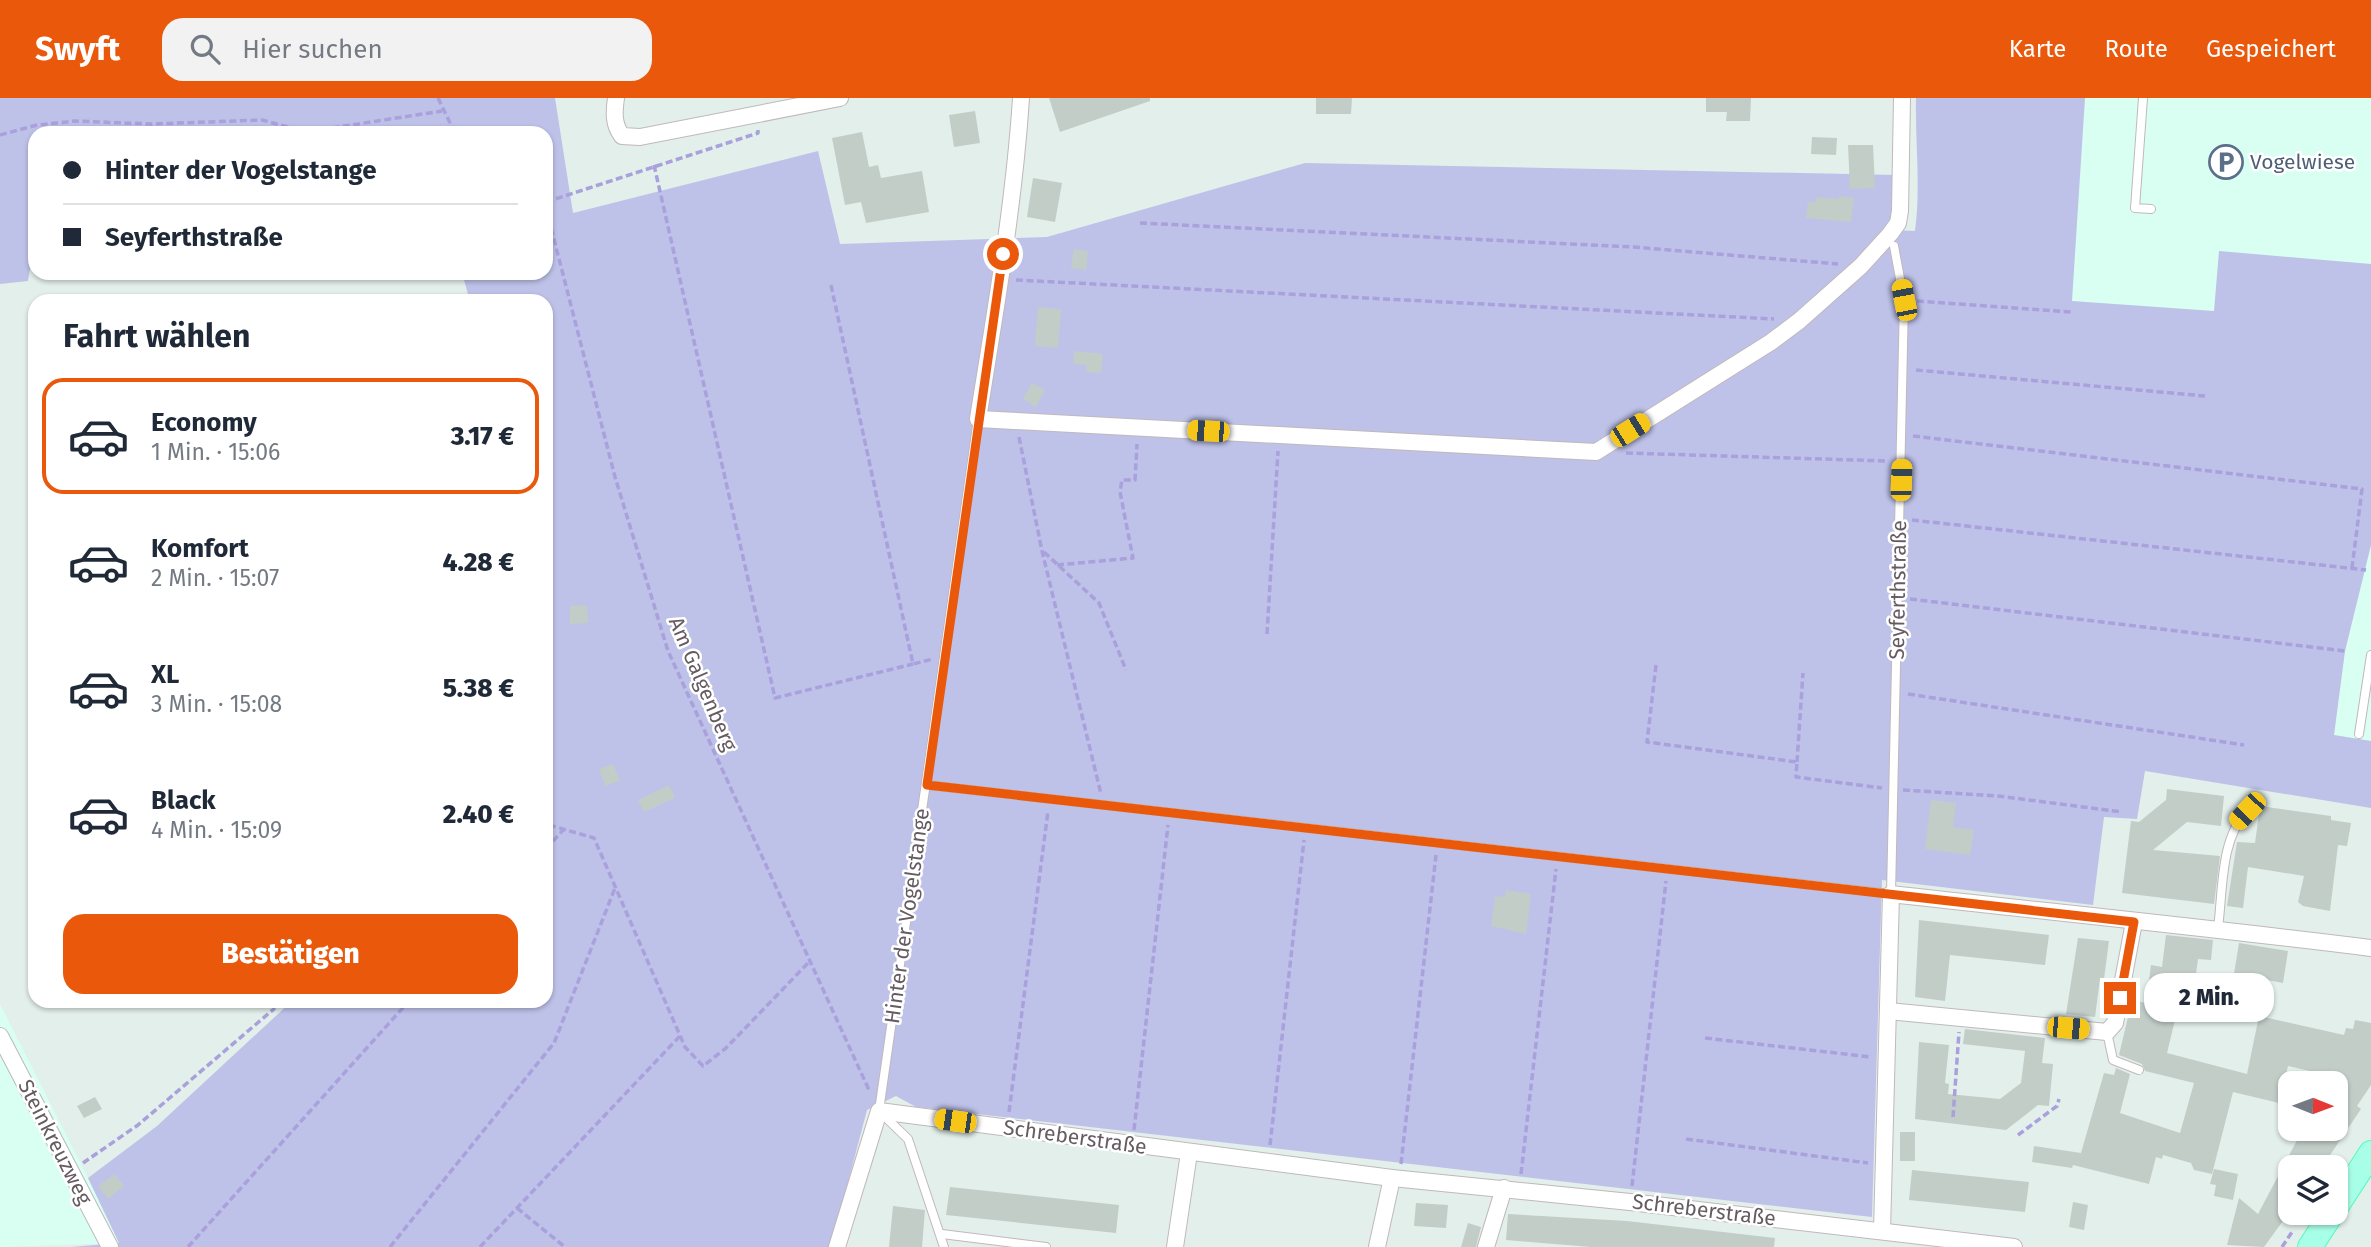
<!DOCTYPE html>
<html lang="de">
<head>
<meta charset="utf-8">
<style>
  :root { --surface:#fff; --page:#f2f2f3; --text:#1f2937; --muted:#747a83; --line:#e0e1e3; --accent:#ea580c }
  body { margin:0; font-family:"Fira Sans",sans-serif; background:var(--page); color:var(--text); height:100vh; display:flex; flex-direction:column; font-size:26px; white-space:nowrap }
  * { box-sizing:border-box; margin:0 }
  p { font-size:23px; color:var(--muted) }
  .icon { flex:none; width:38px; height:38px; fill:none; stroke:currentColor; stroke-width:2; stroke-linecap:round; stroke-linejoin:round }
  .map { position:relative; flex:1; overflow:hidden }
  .panel { position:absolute; left:28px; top:196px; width:525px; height:714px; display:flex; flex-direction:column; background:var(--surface); border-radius:21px; box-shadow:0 2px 5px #0004 }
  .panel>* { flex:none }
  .banner { position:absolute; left:28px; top:28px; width:525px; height:154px; border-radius:21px; box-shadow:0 2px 5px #0004; display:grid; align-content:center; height:154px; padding:0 35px; background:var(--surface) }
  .needle { width:46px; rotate:91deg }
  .controls { position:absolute; left:2278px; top:973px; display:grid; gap:14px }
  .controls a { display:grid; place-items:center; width:70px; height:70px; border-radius:14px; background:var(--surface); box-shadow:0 2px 5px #0004; font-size:35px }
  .end { position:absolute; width:32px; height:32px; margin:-16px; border:9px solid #ea580c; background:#fff; box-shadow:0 0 0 4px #fff }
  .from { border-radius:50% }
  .bubble { position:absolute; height:49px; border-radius:21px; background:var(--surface); box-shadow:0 2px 5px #0004; font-size:23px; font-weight:800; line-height:49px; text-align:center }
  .car { position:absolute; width:21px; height:42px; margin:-21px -10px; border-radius:9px; box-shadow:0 0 5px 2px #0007; background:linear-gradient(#f5c518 24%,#345 0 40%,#f5c518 0 76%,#345 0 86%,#f5c518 0) }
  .banner b { display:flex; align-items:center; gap:24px; height:66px; font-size:26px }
  .banner b+b { border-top:2px solid var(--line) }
  .banner i { width:18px; height:18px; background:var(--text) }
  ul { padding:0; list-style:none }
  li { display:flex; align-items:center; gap:21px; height:116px; margin:0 14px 10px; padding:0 21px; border:4px solid transparent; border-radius:21px }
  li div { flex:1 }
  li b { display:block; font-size:26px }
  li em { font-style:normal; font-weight:800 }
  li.active { border-color:var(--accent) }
  li>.icon { width:63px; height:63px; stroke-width:1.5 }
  h2 { padding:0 35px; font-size:32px; line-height:84px }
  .cta { display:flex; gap:14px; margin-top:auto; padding:14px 35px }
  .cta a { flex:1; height:80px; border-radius:21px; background:var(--accent); color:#fff; font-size:28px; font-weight:800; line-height:80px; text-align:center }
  header { display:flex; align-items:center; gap:42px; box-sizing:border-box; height:98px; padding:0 35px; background:var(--accent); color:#fff }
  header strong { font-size:33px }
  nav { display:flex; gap:38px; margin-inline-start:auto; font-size:24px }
  .search { width:490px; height:63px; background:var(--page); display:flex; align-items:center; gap:18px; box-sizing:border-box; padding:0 24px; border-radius:21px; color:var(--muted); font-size:26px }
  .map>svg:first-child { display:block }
  .commercial { fill:#d8fff2 }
  .green { fill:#bec2e9 }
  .building { fill:#c2cdc8 }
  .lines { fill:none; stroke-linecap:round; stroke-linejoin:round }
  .service-casing { stroke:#c0b8bc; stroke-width:10 }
  .minor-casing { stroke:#c0b8bc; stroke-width:18 }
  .primary-casing { stroke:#50fcba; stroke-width:26 }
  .path { stroke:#a9a0dc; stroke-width:3.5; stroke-dasharray:7 3.5; stroke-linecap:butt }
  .service { stroke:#fff; stroke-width:8 }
  .minor { stroke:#fff; stroke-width:16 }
  .primary { stroke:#a8ffe8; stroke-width:24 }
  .route { stroke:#ea580c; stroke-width:9 }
  .labels { text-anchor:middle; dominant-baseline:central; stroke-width:5; stroke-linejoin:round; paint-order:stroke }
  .service-label { font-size:21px; fill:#4e5e75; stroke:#fff; text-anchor:start }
  .street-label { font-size:21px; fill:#655b61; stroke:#fff }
</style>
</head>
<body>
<header>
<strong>Swyft</strong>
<div class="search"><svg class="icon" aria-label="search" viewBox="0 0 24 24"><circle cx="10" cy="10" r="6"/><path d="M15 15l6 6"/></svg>Hier suchen</div>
<nav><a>Karte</a><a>Route</a><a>Gespeichert</a></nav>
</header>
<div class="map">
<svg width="2371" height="1149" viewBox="0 0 2371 1149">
  <rect width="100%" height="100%" fill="#e3efeb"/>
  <g class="commercial">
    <polygon points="2085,0 2371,0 2371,232 2071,203"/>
    <polygon points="2371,447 2371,643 2334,637 2345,553"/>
    <polygon points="0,906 88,1080 119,1145 0,1149"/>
  </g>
  <path class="green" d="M0 0H555L573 115 818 53 840 146 1047 139 1305 65 1897 77 1895 132 1915 133C1921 90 1915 44 1916 0H2085L2072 203 2214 213 2219 153 2371 166V447L2345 553 2334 637 2371 643V710L2145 673 2137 721 2104 719 2093 807 1882 782 1872 1119 916 1009 896 998 867 1012 831 1149H71L119 1145 88 1080 157 1028 292 903H546V203H470L462 175H546V35H35V141L28 183 0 186Z"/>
  <g class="building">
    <polygon points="1049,0 1150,0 1150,3 1060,34"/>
    <polygon points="1316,0 1352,0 1351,16 1316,16"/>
    <polygon points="1706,0 1751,0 1750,23 1726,23 1727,14 1706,14"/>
    <polygon points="975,13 980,45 954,49 949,17"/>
    <polygon points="862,34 869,69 878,67 881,80 922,73 929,114 866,125 861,104 845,107 832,40"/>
    <polygon points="1812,39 1837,40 1836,57 1811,56"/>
    <polygon points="1848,47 1873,47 1875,90 1850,91"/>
    <polygon points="1033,80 1062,85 1055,124 1027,119"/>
    <polygon points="1839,98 1854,100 1851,124 1806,120 1808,104 1815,104 1816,99 1839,101"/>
    <polygon points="1074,151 1088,153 1086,172 1071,170"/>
    <polygon points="1038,209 1061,211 1058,250 1035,248"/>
    <polygon points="1074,253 1103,256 1101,275 1086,274 1087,267 1073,266"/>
    <polygon points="1032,285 1045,292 1036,309 1023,301"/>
    <polygon points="587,507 588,525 570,526 570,508"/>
    <polygon points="613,666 620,683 605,688 599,671"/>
    <polygon points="669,687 675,700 644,714 638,702"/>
    <polygon points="2167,691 2224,698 2221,728 2187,724 2153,752 2220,758 2214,806 2122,795 2131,723 2139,724 2166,702"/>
    <polygon points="1931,702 1956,705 1953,729 1974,732 1970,757 1925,751"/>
    <polygon points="2260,708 2331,718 2331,722 2351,725 2347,748 2338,747 2330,813 2303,808 2298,804 2304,778 2248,769 2243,810 2227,808 2237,744 2255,745"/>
    <polygon points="1506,792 1531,796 1526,836 1491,828 1495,798 1505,799"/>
    <polygon points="1919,822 2049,837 2045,867 1950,857 1945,903 1915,899"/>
    <polygon points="2166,837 2213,842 2211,862 2198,861 2194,890 2183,889 2167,955 2247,976 2259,918 2344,937 2346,930 2353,931 2355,922 2371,925 2371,987 2357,1008 2361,1011 2322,1069 2291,1069 2291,1112 2264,1149 2227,1147 2239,1100 2258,1116 2303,1031 2336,1031 2336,979 2288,968 2279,1005 2233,994 2212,1076 2194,1072 2191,1065 2163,1057 2162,1061 2156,1059 2149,1086 2073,1067 2072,1070 2032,1064 2034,1048 2081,1055 2104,975 2114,977 2116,970 2130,976 2120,1015 2180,1035 2194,985 2145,973 2142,966 2119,957 2132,902 2146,905 2151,867 2162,869"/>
    <polygon points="2078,840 2109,843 2104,881 2100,881 2095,919 2066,916"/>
    <polygon points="2239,845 2288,853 2283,885 2234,876"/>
    <polygon points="1965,931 2045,940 2042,965 2053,966 2049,1008 2038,1007 2006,1032 1915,1021 1919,944 1949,947 1945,985 1949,986 1948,996 2000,1001 2021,985 2025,953 1963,946"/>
    <polygon points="95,999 102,1011 84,1020 77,1008"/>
    <rect x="1900" y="1034" width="15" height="29"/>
    <polygon points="2214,1071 2238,1076 2233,1102 2214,1098 2216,1087 2210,1086"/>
    <polygon points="1912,1072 2029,1084 2025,1114 1909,1102"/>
    <polygon points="115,1076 124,1088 108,1101 98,1088"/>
    <polygon points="950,1089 1119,1107 1116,1135 946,1117"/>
    <polygon points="2073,1104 2088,1107 2084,1132 2069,1129"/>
    <polygon points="1416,1105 1448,1107 1446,1130 1414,1128"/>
    <polygon points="893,1108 925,1112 922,1149 889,1149"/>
    <polygon points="1508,1116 1627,1123 1775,1140 1774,1149 1591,1149 1506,1142"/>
    <polygon points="1468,1125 1481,1129 1476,1149 1461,1149"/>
  </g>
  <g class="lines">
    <g class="service-casing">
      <g id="service">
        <polyline points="2143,0 2135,110 2151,111"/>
        <polyline points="2359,636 2371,557"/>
        <polyline points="927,687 1891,796 1904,202 1894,148"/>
        <path d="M2218 830C2223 793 2220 741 2247 713"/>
        <polyline points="2107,934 2113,962 2139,972"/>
        <polyline points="942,1136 1046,1149"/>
        <polyline points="944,1149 908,1041 879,1013 978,321"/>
      </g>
    </g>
    <g class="minor-casing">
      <g id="minor">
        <path d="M616 0C614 14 613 26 622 38L640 39 840 0"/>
        <path d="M1021 0C1014 108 995 214 978 321L1596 354 1771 244 1799 223 1861 168 1890 136 1898 125 1900 113 1902 0"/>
        <polyline points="1888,913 2107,934 2115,925 2134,824"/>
        <polyline points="0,938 110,1149"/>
        <path d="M1882 1133 1891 796C2051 814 2211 830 2371 850"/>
        <polyline points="837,1149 879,1013 1392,1080 1630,1104 2014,1149"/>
        <polyline points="1175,1149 1189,1055"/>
        <polyline points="1377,1149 1392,1080"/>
        <polyline points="1486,1149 1504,1090"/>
      </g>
    </g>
    <g class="primary-casing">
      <g id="primary">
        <polyline points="2336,1109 2371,1055"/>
        <polyline points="2310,1149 2332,1115"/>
      </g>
    </g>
    <g class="path">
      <polyline points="438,0 455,35"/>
      <polyline points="0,37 37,27 75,23 152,26 262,22 306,34 442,13"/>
      <polyline points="654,67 775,600 913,566"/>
      <polyline points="546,104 758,35 758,32"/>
      <polyline points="546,110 615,379 668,553 869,992"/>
      <polyline points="1140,125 1633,149 1838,166"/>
      <polyline points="1016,182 1774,221"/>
      <polyline points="831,187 913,566 933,561"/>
      <polyline points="1917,203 2072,214"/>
      <polyline points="1916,272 2205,298"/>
      <polyline points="1913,338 2362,391 2352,470"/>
      <polyline points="1019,339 1042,453 1101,696"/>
      <polyline points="1626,355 1887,363"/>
      <polyline points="1912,422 2366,472"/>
      <polyline points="1044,454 1099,505 1126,572"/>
      <polyline points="1057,467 1133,460 1120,394 1122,382 1135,382 1137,346"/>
      <polyline points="1910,501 2345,553"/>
      <polyline points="1267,536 1278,353"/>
      <polyline points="1656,567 1647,644 1797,664 1796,679 1882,690"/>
      <polyline points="1908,596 2244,647"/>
      <polyline points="1797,664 1803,575"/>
      <polyline points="1903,692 1998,698 2122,714"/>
      <polyline points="549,727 594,740 685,949 703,968 726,950 810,863"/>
      <polyline points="546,751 564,731"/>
      <polyline points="1705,940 1871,959"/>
      <polyline points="1009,1014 1048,713"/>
      <polyline points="1953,1019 1959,934"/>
      <polyline points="1134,1032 1168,727"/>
      <polyline points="2018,1037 2057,1008 2059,1001"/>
      <polyline points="1686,1041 1868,1065"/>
      <polyline points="1270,1047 1304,742"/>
      <polyline points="83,1065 138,1027 275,910"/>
      <polyline points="1401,1066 1436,757"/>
      <polyline points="1521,1076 1556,771"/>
      <polyline points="1632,1088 1666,783"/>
      <polyline points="517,1110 565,1149"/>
      <polyline points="188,1149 409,903"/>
      <polyline points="390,1149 554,945 615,790"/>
      <polyline points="480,1149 680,938"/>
      <polyline points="2282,1149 2292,1134"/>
    </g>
    <use href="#service" class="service"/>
    <use href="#minor" class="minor"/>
    <use href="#primary" class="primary"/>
  </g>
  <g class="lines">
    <polyline class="route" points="1003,156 927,687 2134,824 2120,900"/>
  </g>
  <defs>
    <g id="parking-ring" transform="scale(1.75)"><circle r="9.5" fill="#fff" stroke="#5c6f8a" stroke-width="1.5"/><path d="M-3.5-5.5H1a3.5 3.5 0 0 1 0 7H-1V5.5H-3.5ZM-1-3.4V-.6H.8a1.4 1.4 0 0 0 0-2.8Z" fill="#5c6f8a"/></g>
  </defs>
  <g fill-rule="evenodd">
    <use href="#parking-ring" x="2226" y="64"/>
  </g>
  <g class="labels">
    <g class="service-label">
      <text x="2250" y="64">Vogelwiese</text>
    </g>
    <g class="street-label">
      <text transform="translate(1898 492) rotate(-89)">Seyferthstraße</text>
      <text transform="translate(703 586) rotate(67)">Am Galgenberg</text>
      <text transform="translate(907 818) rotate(-82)">Hinter der Vogelstange</text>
      <text transform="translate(1075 1039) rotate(8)">Schreberstraße</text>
      <text transform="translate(55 1044) rotate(63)">Steinkreuzweg</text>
      <text transform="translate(1704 1112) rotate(7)">Schreberstraße</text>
    </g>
  </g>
</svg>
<div class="controls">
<a><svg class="needle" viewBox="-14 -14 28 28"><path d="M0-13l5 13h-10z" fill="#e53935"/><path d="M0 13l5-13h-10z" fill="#747a83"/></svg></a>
<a><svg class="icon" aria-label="layers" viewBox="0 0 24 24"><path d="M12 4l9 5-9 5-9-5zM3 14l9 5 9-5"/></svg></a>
</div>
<i class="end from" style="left:1003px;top:156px"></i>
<i class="end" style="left:2120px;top:900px"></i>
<div class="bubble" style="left:2144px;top:875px;width:130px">2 Min.</div>
<i class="car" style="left:1904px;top:202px;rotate:349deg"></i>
<i class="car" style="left:1630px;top:332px;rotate:58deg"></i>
<i class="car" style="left:1208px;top:333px;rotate:273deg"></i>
<i class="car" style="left:1901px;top:382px;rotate:2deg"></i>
<i class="car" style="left:2247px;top:713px;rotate:223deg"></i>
<i class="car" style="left:2068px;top:930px;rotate:95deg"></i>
<i class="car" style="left:955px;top:1023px;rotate:278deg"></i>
<div class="banner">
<b><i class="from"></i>Hinter der Vogelstange</b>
<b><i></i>Seyferthstraße</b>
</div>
<section class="panel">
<h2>Fahrt wählen</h2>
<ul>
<li class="active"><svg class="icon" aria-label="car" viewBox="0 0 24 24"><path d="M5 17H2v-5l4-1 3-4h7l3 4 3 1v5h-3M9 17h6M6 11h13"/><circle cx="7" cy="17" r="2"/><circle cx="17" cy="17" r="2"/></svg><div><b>Economy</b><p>1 Min. · 15:06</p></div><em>3.17 €</em></li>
<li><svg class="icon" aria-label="car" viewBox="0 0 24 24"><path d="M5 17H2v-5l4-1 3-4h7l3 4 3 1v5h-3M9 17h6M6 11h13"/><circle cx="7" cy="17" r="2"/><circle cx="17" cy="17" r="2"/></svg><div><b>Komfort</b><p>2 Min. · 15:07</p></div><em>4.28 €</em></li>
<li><svg class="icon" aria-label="car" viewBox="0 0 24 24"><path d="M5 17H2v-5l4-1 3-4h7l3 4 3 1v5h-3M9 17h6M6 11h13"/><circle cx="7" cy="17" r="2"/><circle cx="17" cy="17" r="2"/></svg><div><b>XL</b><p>3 Min. · 15:08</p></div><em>5.38 €</em></li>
<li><svg class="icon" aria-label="car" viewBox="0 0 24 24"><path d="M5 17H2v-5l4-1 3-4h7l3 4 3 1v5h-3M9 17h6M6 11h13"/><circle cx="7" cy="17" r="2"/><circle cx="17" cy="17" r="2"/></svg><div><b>Black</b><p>4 Min. · 15:09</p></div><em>2.40 €</em></li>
</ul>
<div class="cta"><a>Bestätigen</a></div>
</section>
</div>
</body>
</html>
